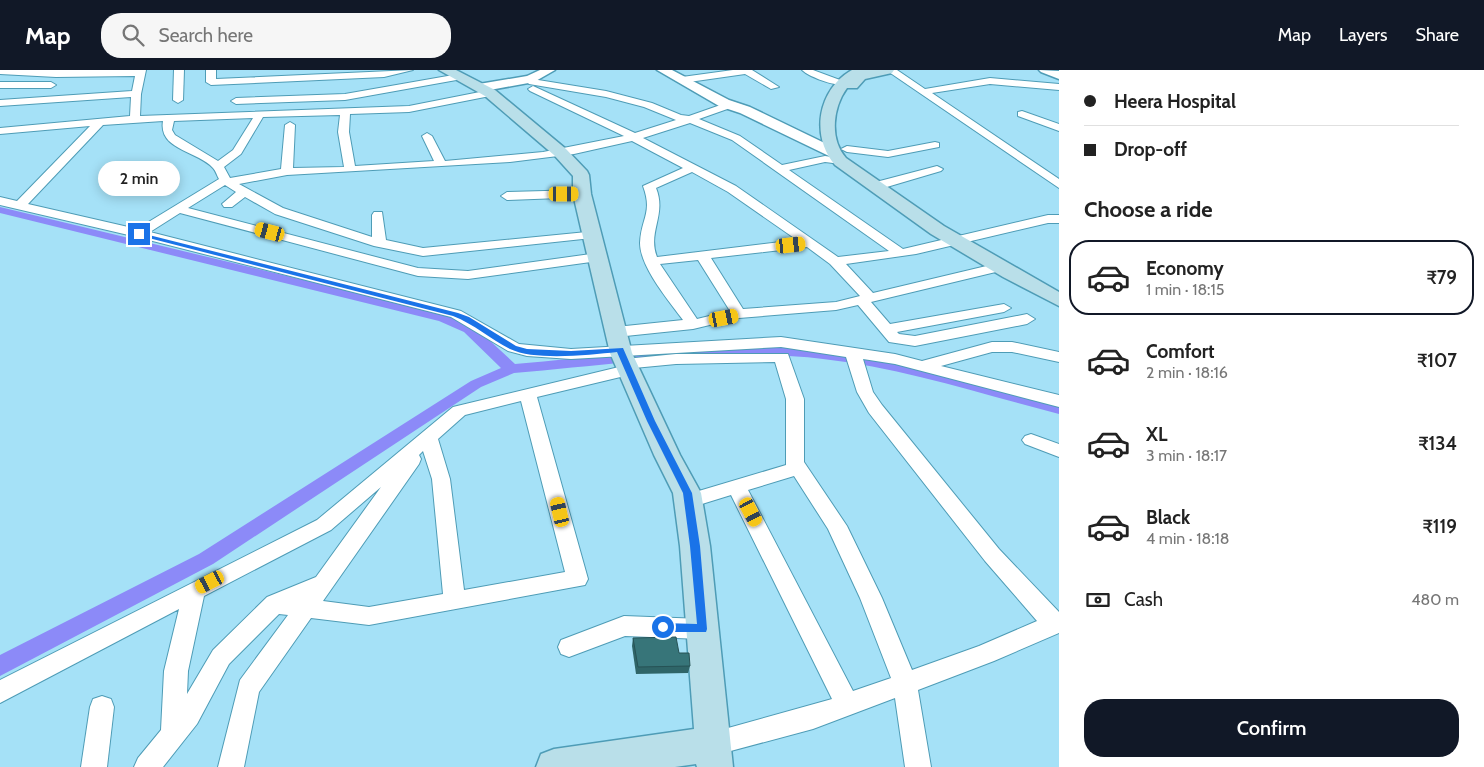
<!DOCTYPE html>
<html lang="en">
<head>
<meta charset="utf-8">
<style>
  :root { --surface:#fff; --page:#f6f6f6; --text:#222; --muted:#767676; --line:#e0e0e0; --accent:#111827 }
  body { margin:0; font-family:Cabin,sans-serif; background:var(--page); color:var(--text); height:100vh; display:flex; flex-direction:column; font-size:19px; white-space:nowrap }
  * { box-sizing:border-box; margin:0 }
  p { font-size:16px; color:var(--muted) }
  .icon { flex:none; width:28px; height:28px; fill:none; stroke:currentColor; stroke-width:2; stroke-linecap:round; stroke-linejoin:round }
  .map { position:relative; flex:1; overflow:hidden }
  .drawer { display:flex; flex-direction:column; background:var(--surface); width:425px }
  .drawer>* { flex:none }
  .hud { display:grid; align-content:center; height:110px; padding:0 25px; background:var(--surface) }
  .end { position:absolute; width:22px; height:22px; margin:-11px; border:6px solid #1a73e8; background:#fff; box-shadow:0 0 0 2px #fff }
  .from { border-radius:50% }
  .bubble { position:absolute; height:35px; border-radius:18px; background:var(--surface); box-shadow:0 2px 12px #0003; font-size:16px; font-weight:600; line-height:35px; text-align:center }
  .car { position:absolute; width:15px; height:30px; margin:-15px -8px; border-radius:6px; box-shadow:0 0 4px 1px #0007; background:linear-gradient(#f5c518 24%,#345 0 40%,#f5c518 0 76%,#345 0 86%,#f5c518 0) }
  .hud b { display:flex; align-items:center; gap:18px; height:48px; font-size:19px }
  .hud b+b { border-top:1px solid var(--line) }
  .hud i { width:12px; height:12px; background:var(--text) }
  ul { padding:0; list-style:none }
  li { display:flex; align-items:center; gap:15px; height:75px; margin:0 10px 8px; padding:0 15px; border:2px solid transparent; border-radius:20px }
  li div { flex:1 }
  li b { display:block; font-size:19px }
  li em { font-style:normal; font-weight:600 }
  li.current { border-color:var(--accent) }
  li>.icon { width:45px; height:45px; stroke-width:1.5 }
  h2 { padding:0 25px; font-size:22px; line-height:60px }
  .pay { display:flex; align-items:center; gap:12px; height:55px; padding:0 25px; font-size:19px }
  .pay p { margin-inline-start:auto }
  .action { display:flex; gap:10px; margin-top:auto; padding:10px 25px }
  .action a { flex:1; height:58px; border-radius:20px; background:var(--accent); color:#fff; font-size:20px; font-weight:600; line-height:58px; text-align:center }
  header { display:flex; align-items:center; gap:30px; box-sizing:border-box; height:70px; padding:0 25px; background:var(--accent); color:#fff }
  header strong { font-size:24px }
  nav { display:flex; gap:28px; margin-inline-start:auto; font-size:18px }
  .search { width:350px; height:45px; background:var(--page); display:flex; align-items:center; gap:12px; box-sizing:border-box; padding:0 18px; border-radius:20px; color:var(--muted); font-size:19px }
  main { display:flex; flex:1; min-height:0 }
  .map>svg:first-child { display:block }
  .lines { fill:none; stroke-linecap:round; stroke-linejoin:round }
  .canal { fill:#8c8af8; fill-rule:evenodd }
  .minor-casing { stroke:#4e9cb6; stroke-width:2 }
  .tertiary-casing { stroke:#4e9cb6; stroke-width:3 }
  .secondary-casing { stroke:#4e9cb6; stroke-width:3 }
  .minor { fill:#fff; fill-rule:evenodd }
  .tertiary { fill:#fff; fill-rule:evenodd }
  .secondary { fill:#b9dfe9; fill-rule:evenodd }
  .wall { fill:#2f6568 }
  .building { fill:#377579; stroke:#265255 }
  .route { fill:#1a73e8 }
</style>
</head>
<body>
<header>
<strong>Map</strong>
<div class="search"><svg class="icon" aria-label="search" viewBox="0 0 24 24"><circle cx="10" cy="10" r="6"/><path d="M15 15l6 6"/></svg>Search here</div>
<nav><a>Map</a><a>Layers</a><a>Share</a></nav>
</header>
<main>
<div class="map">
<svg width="1059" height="697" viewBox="0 0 1059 697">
  <rect width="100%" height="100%" fill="#a5e1f7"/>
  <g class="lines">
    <path class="canal" d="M0 137 449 245 474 256 515 294C614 286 724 268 824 280 903 289 981 314 1059 334V344C981 324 903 298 823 289 723 277 614 295 514 303L481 317 213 494 0 606V585L199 484 471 311 501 298 464 262 439 251 0 143Z"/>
    <g class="minor-casing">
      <g id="minor">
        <path d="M0 0H146L141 24 140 46 409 36 490 20 495 23 490 26 409 42 350 44 349 62 355 96 434 91 422 66 427 63 432 66 445 91 543 82 624 66 530 21 528 19 533 16 635 63 676 50 644 37 606 27 529 14 527 12 532 9 606 21 652 33 681 45 689 46 729 32 733 33V37L699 49 740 66 782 95 825 86 845 89 847 91 841 94 825 92 789 100 903 179 1048 145H1059V153H1048L916 184 846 194 873 223 999 193 1006 197 1004 200 871 232 890 254 1004 234 1011 238 1004 242 897 262 899 264 915 266 1027 244 1035 249 1027 254 915 276 889 272 858 235 836 240 739 248 693 259 616 267 611 265 608 262 611 259 616 257 683 250C669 231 640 197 640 173 641 148 653 143 643 116L683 98 632 71 574 84 510 92 287 105 239 114 283 138 372 167V145L374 142H382L386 170 423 178 597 161 599 164 592 168 423 186 374 176 275 144 245 127 232 137H224L222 134 236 122 225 115 188 138 418 198 468 201 598 183 603 184 605 187 598 191 468 209 418 206 180 143 150 162 461 241 519 274 571 279 781 267 895 284 922 291 992 272H1012L1059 282V292L1012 282H992L941 296 1059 325V337L895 294 863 289 873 322 882 335 999 479 1059 542V563L994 591 918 620 931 697H905L895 628 813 659 712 686 703 683 699 674 703 665 832 629 731 425 689 438 682 436 679 431 682 426 786 395V329L775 292 676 294 634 298 633 304 537 327 588 509 585 515 369 555 311 548 259 622 244 697H218L240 610 288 545 279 544 229 594 197 654 163 697H134L138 688 161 660 164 601 179 539 0 633V610L317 450 453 337 619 297 617 294 619 290 625 289 676 284H788L804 329V392L847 456 882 528 912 600 979 576 1037 551 985 491 869 343 857 322 846 287 781 277 571 289 527 286 508 281 451 247 137 167 0 135V127L17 131 90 56 0 64V58L130 46 131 27 0 36V30L132 21 135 6 56 7 0 4ZM340 45 338 62 344 97 293 98 295 55 290 52 285 55 281 99 230 108 224 97 241 84 263 47ZM253 48 233 80 218 91 175 65 172 60 174 51ZM163 51C158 80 198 81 213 98 216 101 217 106 219 109L137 159 28 134 103 55ZM690 53 732 70 889 181 838 187 736 116 643 68ZM692 102 728 122 797 170 657 187C647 162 667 145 656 118ZM807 177 830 194 860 226 836 232 743 239 711 188ZM698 190 730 241 697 249 660 194ZM521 331 565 502 464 520 450 409 438 369 465 345ZM423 381 432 409 443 524 369 537 323 531 419 394 421 389 419 385ZM794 406 828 459 860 528 891 608 853 621 748 420ZM381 417 316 507 267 527 213 580 187 624 188 601 204 526 331 460Z"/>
        <polygon points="174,0 184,0 183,30 178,33 173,30"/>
        <polygon points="206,0 216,0 216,9 413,0 384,7 211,15 206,12"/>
        <polygon points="733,0 752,0 779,17 771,19 745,4 682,13 677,10 682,7"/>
        <path d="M802 0H813L848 13C840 19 809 7 802 0Z"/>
        <polygon points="886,0 897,0 925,19 990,8 1059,14 1059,20 990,14 932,23 1059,109 1059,118"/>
        <polygon points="459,4 464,7 462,9 345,30 236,34 231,31 236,28 345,24"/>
        <polygon points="0,12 51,12 56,15 51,18 0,18"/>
        <polygon points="1022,41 1059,54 1059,61 1018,46 1018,42"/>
        <polygon points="935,72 939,73 939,77 888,87 847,82 841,79 847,76 888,81"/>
        <polygon points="937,96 943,99 941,101 880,119 874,115 876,112"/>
        <polygon points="582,120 588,124 586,127 507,130 501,126 507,122"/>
        <polygon points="1031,364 1059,374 1059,387 1025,374 1022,370 1025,366"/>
        <polygon points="624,546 702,549 710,552 713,559 710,566 702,569 625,566 569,587 561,584 558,577 561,570"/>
        <polygon points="102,626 111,629 114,637 107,697 81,697 90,637 93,629"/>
      </g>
    </g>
    <g class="tertiary-casing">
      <g id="tertiary">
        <polygon points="540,0 555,0 534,12 479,22 473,18 479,14 527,6"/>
        <polygon points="657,0 672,0 729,30 750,37 839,80 841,83 834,87 829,86 740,43 719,36"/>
        <polygon points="1039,0 1059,1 1059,9 1041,2"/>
      </g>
    </g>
    <g class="secondary-casing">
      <g id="secondary">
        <polygon points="439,0 456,0 495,20 566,79 587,101 589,105 591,124 632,283 680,385 701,423 710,476 733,697 697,697 696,694 675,697 536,697 541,684 554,679 694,659 680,476 673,423 654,385 610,283 573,124 573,106 554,85 485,26"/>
        <path d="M852 0H894L892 3 865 9 857 18H847C833 37 829 69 846 88L944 156 1059 222V236L1003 207 931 164 835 95C810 66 818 19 852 0Z"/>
      </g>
    </g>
    <use href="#minor" class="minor"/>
    <use href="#tertiary" class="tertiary"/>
    <use href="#secondary" class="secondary"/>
  </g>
  <polygon class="wall" points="633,568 690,596 688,603 636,604 632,576"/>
  <polygon class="building" points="676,567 679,583 689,583 690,596 638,597 633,568"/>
  <path class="route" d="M137 162 458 243 469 247 516 276 527 279 571 281 623 278 655 351 692 423 700 476 707 559 706 562H663L658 557 663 553 697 554 690 476 683 423 647 351 617 282C589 285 535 291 510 279 490 269 474 254 453 246L137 165Z"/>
</svg>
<i class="end from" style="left:663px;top:557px"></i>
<i class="end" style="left:139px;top:164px"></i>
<div class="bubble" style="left:98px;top:91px;width:82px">2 min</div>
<i class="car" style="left:564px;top:124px;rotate:90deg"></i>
<i class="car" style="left:270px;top:162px;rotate:285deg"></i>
<i class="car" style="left:791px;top:175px;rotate:84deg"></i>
<i class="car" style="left:724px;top:248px;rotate:79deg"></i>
<i class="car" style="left:560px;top:442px;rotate:347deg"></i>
<i class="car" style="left:751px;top:442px;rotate:152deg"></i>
<i class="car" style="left:210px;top:512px;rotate:243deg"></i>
</div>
<section class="drawer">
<div class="hud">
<b><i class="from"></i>Heera Hospital</b>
<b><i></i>Drop-off</b>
</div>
<h2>Choose a ride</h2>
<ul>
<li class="current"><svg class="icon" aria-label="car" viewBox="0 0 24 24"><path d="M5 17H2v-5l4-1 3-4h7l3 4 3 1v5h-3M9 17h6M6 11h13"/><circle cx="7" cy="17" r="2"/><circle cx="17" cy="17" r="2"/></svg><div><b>Economy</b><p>1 min · 18:15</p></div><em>₹79</em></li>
<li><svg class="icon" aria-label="car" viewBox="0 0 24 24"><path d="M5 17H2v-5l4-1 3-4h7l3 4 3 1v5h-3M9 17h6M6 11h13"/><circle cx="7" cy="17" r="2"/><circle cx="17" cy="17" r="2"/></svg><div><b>Comfort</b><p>2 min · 18:16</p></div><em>₹107</em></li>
<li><svg class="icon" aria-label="car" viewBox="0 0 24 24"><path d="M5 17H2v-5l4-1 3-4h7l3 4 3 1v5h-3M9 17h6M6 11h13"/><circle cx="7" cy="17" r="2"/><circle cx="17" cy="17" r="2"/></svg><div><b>XL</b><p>3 min · 18:17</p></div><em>₹134</em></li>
<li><svg class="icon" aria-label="car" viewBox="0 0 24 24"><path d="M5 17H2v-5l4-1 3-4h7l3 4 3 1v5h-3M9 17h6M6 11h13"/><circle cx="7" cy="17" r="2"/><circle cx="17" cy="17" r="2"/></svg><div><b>Black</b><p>4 min · 18:18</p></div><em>₹119</em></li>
</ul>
<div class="pay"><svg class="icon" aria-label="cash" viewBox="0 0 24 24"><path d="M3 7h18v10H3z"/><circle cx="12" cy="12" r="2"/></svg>Cash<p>480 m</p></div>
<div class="action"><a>Confirm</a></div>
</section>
</main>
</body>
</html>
